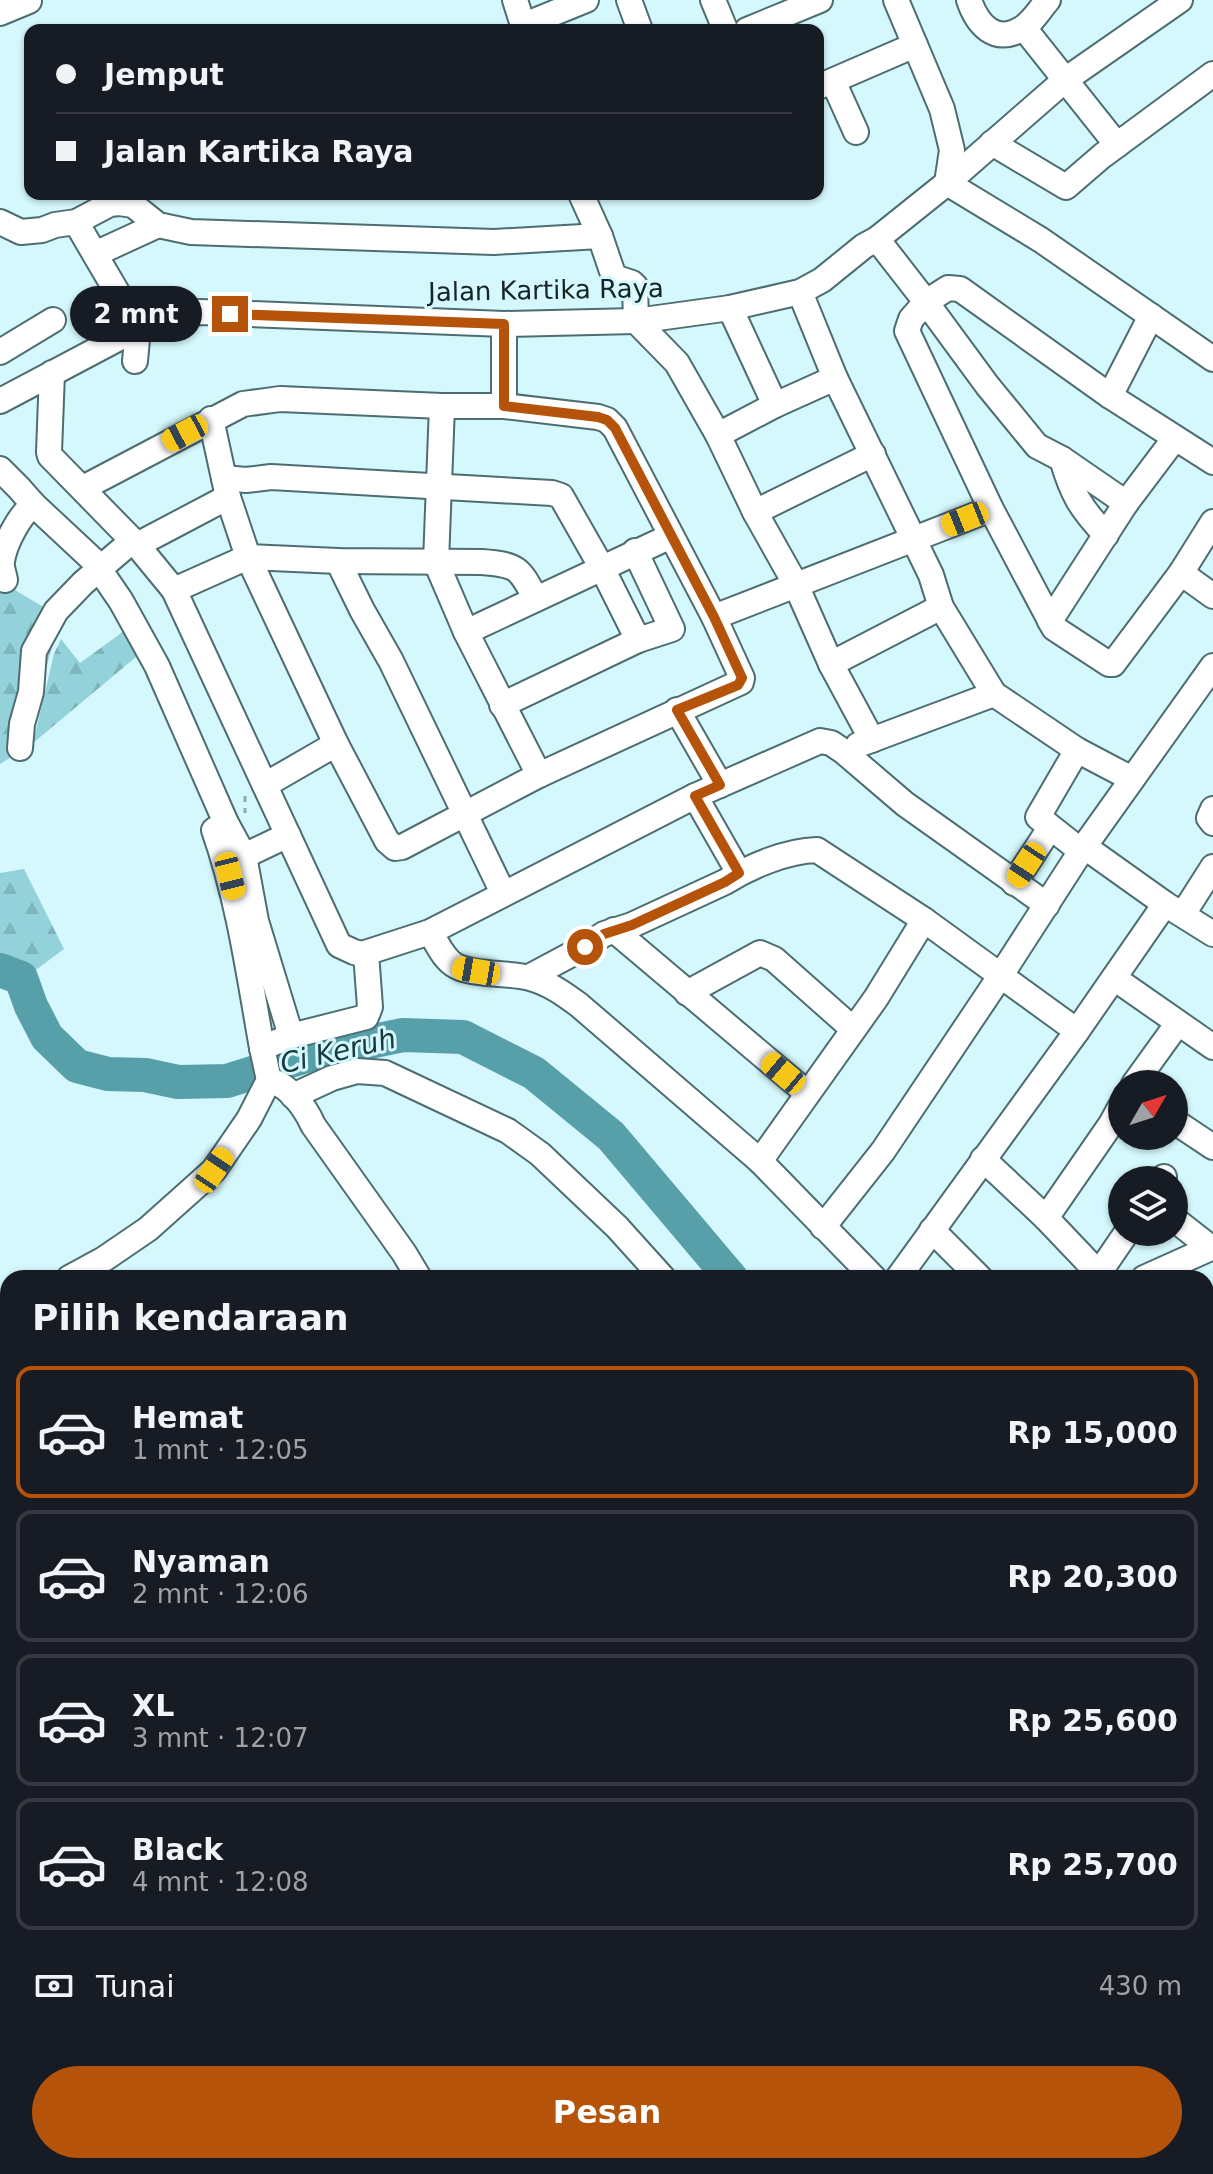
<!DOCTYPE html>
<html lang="id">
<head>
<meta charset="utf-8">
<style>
  :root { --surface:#171b24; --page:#242831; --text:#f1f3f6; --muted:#9ea1a6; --line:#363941; --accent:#b45309 }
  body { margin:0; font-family:"DejaVu Sans",sans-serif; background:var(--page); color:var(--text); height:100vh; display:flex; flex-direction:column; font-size:30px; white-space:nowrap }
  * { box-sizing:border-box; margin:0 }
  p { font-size:26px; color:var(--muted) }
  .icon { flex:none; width:44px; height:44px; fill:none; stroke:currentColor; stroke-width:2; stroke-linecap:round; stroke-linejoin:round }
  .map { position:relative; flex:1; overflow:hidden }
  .panel { position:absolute; left:0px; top:1270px; width:1214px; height:904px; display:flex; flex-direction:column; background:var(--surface); border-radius:24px 24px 0 0; box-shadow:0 2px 6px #0004 }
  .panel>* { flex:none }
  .banner { position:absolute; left:24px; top:24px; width:800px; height:176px; border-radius:16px; box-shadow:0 2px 6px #0004; display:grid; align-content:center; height:176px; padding:0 32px; background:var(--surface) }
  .needle { width:52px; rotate:51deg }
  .controls { position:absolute; left:1108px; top:1070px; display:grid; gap:16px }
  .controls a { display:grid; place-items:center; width:80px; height:80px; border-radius:50%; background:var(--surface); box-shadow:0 2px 6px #0004; font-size:40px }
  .end { position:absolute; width:36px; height:36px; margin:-18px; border:10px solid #b45309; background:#fff; box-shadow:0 0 0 4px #fff }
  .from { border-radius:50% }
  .bubble { position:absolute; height:56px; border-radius:28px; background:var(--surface); box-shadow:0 2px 6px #0004; font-size:26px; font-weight:700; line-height:56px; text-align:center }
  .car { position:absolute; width:24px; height:48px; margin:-24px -12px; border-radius:10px; box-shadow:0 0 6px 2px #0007; background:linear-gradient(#f5c518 24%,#345 0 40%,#f5c518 0 76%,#345 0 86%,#f5c518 0) }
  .banner b { display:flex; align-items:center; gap:28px; height:76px; font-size:30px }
  .banner b+b { border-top:2px solid var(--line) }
  .banner i { width:20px; height:20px; background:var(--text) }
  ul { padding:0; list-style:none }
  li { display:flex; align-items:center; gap:24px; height:132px; margin:0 16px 12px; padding:0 16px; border:4px solid var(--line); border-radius:16px }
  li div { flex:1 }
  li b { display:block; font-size:30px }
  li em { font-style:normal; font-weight:700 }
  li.on { border-color:var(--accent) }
  li>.icon { width:72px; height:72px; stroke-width:1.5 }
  h2 { padding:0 32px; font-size:36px; line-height:96px }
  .pay { display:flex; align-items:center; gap:20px; height:88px; padding:0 32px; font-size:30px }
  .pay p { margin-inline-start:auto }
  .action { display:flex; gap:16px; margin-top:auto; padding:16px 32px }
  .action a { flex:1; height:92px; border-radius:48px; background:var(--accent); color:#fff; font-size:32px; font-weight:700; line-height:92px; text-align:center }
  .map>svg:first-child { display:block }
  .forest { fill:url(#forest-firs) }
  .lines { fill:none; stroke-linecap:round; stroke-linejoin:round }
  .river { stroke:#57a0a9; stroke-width:34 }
  .minor-casing { stroke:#4d6d71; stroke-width:28 }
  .major-casing { stroke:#fff; stroke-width:36 }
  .path { stroke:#8eaaae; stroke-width:3; stroke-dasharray:6 6; stroke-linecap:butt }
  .minor { stroke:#fff; stroke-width:24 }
  .major { stroke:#9de3eb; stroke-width:32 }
  .route { stroke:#b45309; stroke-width:10 }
  .labels { text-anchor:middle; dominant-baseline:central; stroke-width:6; stroke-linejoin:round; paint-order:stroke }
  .street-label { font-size:26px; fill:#162426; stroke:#d4f8fd }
  .water-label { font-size:28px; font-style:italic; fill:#163a3e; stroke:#d4f8fd }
</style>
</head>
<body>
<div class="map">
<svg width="1213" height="2174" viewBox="0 0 1213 2174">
  <defs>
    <pattern id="forest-firs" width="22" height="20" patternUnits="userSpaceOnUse" patternTransform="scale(2)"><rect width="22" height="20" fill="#93d2da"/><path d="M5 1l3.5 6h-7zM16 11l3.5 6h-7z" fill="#7eb4bb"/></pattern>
  </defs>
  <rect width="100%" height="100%" fill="#d4f8fd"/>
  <g class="forest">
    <polygon points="0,581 60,617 24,749 0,764"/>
    <polygon points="124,631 142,652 33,743 54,654 61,639 80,663"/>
    <polygon points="24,869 64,949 10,989 0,983 0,873"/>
  </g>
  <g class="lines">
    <g class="river">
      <polyline points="0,970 21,978 31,1006 47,1037 77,1066 108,1074 145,1075 178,1082 227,1081 316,1053 403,1035 463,1037 534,1073 611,1136 731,1278"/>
      <polyline points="1206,1480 1213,1476"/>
      <polyline points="1206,1756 1213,1763"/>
    </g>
    <g class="minor-casing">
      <g id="minor">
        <polyline points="515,0 521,19 527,24 586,0"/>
        <polyline points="629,0 640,30"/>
        <polyline points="713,0 725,29 722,30"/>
        <polyline points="896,0 942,109 952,150 947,183"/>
        <path d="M969 0C977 24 995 45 1021 29 1032 23 1040 9 1048 0"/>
        <polyline points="0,13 29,1"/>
        <polyline points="1024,28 1117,145"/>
        <polyline points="747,30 820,0"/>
        <polyline points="833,81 856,132"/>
        <polyline points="818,87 915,45"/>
        <polyline points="992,143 1066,187 1102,156 1213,74"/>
        <polyline points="947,183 1065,80 1180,0"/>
        <polyline points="581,194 600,236 614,277 632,283 635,286 636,321 677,363 718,435 755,512 796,585 831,664 872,740"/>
        <polyline points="0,222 21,232 42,230 55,225 76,222 110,204 119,203 133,205 158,225 191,232 494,242 600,236"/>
        <polyline points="76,222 138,328 135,361"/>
        <polyline points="877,239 926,302 948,288 960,289 1110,396 1213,462"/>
        <polyline points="95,254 158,225"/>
        <polyline points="800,292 835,378 931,575 941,607 994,694 1077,750 1132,779"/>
        <polyline points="730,308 775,405"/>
        <polyline points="0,352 53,320"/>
        <polyline points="52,373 49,452 50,456 137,545 174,590 339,945 354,952 362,954 430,932 695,796 820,741 831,743 843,751 905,804 1047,905"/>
        <polyline points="1110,396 1151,316"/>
        <polyline points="0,401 157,318 200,312 504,324 636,321 730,308 800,292 822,280 864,246 877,239 947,183 1041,240 1213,359"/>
        <polyline points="442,406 436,562 466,632 539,775"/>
        <polyline points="211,419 228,497 248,557 336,744 387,841 395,848 402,847 539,775 741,682 742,678 714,617 615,428 607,420 598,417 504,406 504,324"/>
        <polyline points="718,435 775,405 835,378"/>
        <path d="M1062 459C1072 494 1081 509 1106 535"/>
        <polyline points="0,469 19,488 33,504 93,560 121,601 157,666 226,823 244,856 256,921 291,1036"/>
        <polyline points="224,478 246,480 271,477 552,493 561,496 602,568 638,640"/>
        <polyline points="83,488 243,404 280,399 442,406 504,406"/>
        <polyline points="1126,503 1062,459 1037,446 987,385 926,302 911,319 907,331 991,509 1054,628 1109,664 1113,664 1181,573 1213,522"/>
        <polyline points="755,512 873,454"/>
        <polyline points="137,545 228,497"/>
        <polyline points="338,561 362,610 391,661 503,893"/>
        <polyline points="1181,573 1213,596"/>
        <path d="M5 580C4 574 1 567 2 561 5 542 19 517 33 504"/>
        <path d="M174 590 248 557 338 561 482 562C519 565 519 568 536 599"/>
        <polyline points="714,617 991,509"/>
        <polyline points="1050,621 1126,503 1175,438"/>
        <polyline points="466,632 671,536"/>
        <polyline points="831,664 941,607"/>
        <polyline points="502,705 638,640 672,629 635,551"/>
        <polyline points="677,710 720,785"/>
        <polyline points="858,745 994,694"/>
        <polyline points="20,748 22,724 31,692 34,651 56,611 83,583 132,541"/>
        <polyline points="1077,750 1038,817 1081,851"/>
        <polyline points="265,785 336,744"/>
        <polyline points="695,796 739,873"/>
        <polyline points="1213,809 1209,818 1213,823"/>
        <path d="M226 823 214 830C239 901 249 975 262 1048"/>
        <polyline points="1085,847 1165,904 1213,934"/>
        <polyline points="244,856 288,835"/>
        <polyline points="1014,883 1050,828"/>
        <polyline points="1183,914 1213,867"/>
        <polyline points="614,930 807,1093"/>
        <path d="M430 932C437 943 444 960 456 966 475 976 509 972 530 978 549 983 564 994 579 1005L760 1161 874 1278"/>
        <path d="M366 953 370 1007 366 1017 291 1036 262 1048 269 1080C289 1085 305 1107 313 1125L404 1253 419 1278"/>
        <path d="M529 977 585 947 604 934 632 925 725 882C751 866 786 851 817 850L924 920 1077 1031"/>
        <polyline points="1114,978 1213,1047"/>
        <polyline points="687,993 760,953 774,959 853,1029"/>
        <polyline points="1134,1084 1178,1023"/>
        <polyline points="293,1096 332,1078 357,1071 385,1073 508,1131 540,1154 617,1227 663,1278"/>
        <polyline points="1174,1121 1213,1147"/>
        <polyline points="983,1159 1046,1218 1103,1278"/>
        <polyline points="760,1161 876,998 924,920"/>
        <polyline points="1162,1180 1164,1177"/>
        <polyline points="1046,1218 1111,1124 1122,1104"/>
        <polyline points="1174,1219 1211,1248"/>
        <polyline points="823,1227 883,1151 1001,975 1081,851 1213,666"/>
        <polyline points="932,1230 980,1278"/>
        <polyline points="1099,1273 1127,1232"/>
        <polyline points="69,1278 104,1259 148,1229 214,1170 249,1119 269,1080"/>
        <polyline points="898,1278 1077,1031 1165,904"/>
        <polyline points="1144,1278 1213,1247"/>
        <polyline points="0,1313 8,1309"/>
        <polyline points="1206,1343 1213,1339"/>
        <polyline points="1206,1440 1213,1436"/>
        <polyline points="0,1474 8,1491"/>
        <polyline points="1206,1609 1213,1604"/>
        <polyline points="1206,1645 1213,1652"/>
        <polyline points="0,1730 8,1727"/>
        <polyline points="1206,1826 1213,1832"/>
        <polyline points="0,1859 8,1875"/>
        <polyline points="0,1916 8,1912"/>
        <polyline points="1206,1982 1213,1980"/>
        <polyline points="0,2032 8,2050"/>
        <polyline points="54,2166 57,2174"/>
        <polyline points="326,2166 329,2174"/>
        <polyline points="503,2166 507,2174"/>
        <polyline points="624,2174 646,2166"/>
      </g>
    </g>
    <g class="major-casing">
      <g id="major">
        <polyline points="977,2166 984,2174"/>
        <polyline points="102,2174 131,2166"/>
      </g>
    </g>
    <polyline class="path" points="245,796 245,813"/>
    <use href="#minor" class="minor"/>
    <use href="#major" class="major"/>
  </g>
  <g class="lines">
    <polyline class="route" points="230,314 504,324 504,406 598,417 607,420 615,428 714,617 742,678 738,685 677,710 720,785 695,796 739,873 725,882 632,925 604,934 585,947"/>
  </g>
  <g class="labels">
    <g class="street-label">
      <text transform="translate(546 290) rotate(-1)">Jalan Kartika Raya</text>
    </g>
    <g class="water-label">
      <text transform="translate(338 1051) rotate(-13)">Ci Keruh</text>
    </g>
  </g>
</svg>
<div class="controls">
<a><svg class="needle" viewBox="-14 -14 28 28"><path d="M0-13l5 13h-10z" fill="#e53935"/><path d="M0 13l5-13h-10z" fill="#9ea1a6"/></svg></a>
<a><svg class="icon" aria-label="layers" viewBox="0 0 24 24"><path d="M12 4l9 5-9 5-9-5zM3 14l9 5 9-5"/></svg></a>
</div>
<i class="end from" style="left:585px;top:947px"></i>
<i class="end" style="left:230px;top:314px"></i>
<div class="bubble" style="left:70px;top:286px;width:132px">2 mnt</div>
<i class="car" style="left:185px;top:433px;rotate:242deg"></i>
<i class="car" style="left:965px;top:519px;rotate:248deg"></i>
<i class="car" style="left:1026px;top:865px;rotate:213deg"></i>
<i class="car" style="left:230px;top:876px;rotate:166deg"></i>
<i class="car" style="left:476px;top:971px;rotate:280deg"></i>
<i class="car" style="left:783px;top:1073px;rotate:310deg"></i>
<i class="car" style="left:214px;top:1170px;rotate:34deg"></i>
<div class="banner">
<b><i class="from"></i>Jemput</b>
<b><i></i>Jalan Kartika Raya</b>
</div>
<section class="panel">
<h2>Pilih kendaraan</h2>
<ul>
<li class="on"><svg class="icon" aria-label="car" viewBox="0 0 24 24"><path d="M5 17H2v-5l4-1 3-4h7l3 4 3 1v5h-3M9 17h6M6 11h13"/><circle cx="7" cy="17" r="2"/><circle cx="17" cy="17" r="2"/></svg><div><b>Hemat</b><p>1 mnt · 12:05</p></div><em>Rp 15,000</em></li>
<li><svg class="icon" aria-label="car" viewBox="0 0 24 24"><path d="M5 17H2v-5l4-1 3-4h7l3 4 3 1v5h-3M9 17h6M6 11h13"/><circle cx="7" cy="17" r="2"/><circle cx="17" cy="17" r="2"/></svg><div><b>Nyaman</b><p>2 mnt · 12:06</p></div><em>Rp 20,300</em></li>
<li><svg class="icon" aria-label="car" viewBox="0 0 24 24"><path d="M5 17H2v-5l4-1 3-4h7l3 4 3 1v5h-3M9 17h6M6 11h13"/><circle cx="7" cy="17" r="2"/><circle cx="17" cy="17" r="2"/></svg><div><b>XL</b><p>3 mnt · 12:07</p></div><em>Rp 25,600</em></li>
<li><svg class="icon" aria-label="car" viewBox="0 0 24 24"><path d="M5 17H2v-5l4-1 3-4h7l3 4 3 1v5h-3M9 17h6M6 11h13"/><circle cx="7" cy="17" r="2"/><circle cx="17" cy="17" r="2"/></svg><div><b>Black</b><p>4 mnt · 12:08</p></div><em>Rp 25,700</em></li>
</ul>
<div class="pay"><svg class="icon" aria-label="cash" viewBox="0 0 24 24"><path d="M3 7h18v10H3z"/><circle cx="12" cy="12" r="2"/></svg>Tunai<p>430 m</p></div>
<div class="action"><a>Pesan</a></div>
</section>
</div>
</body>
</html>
